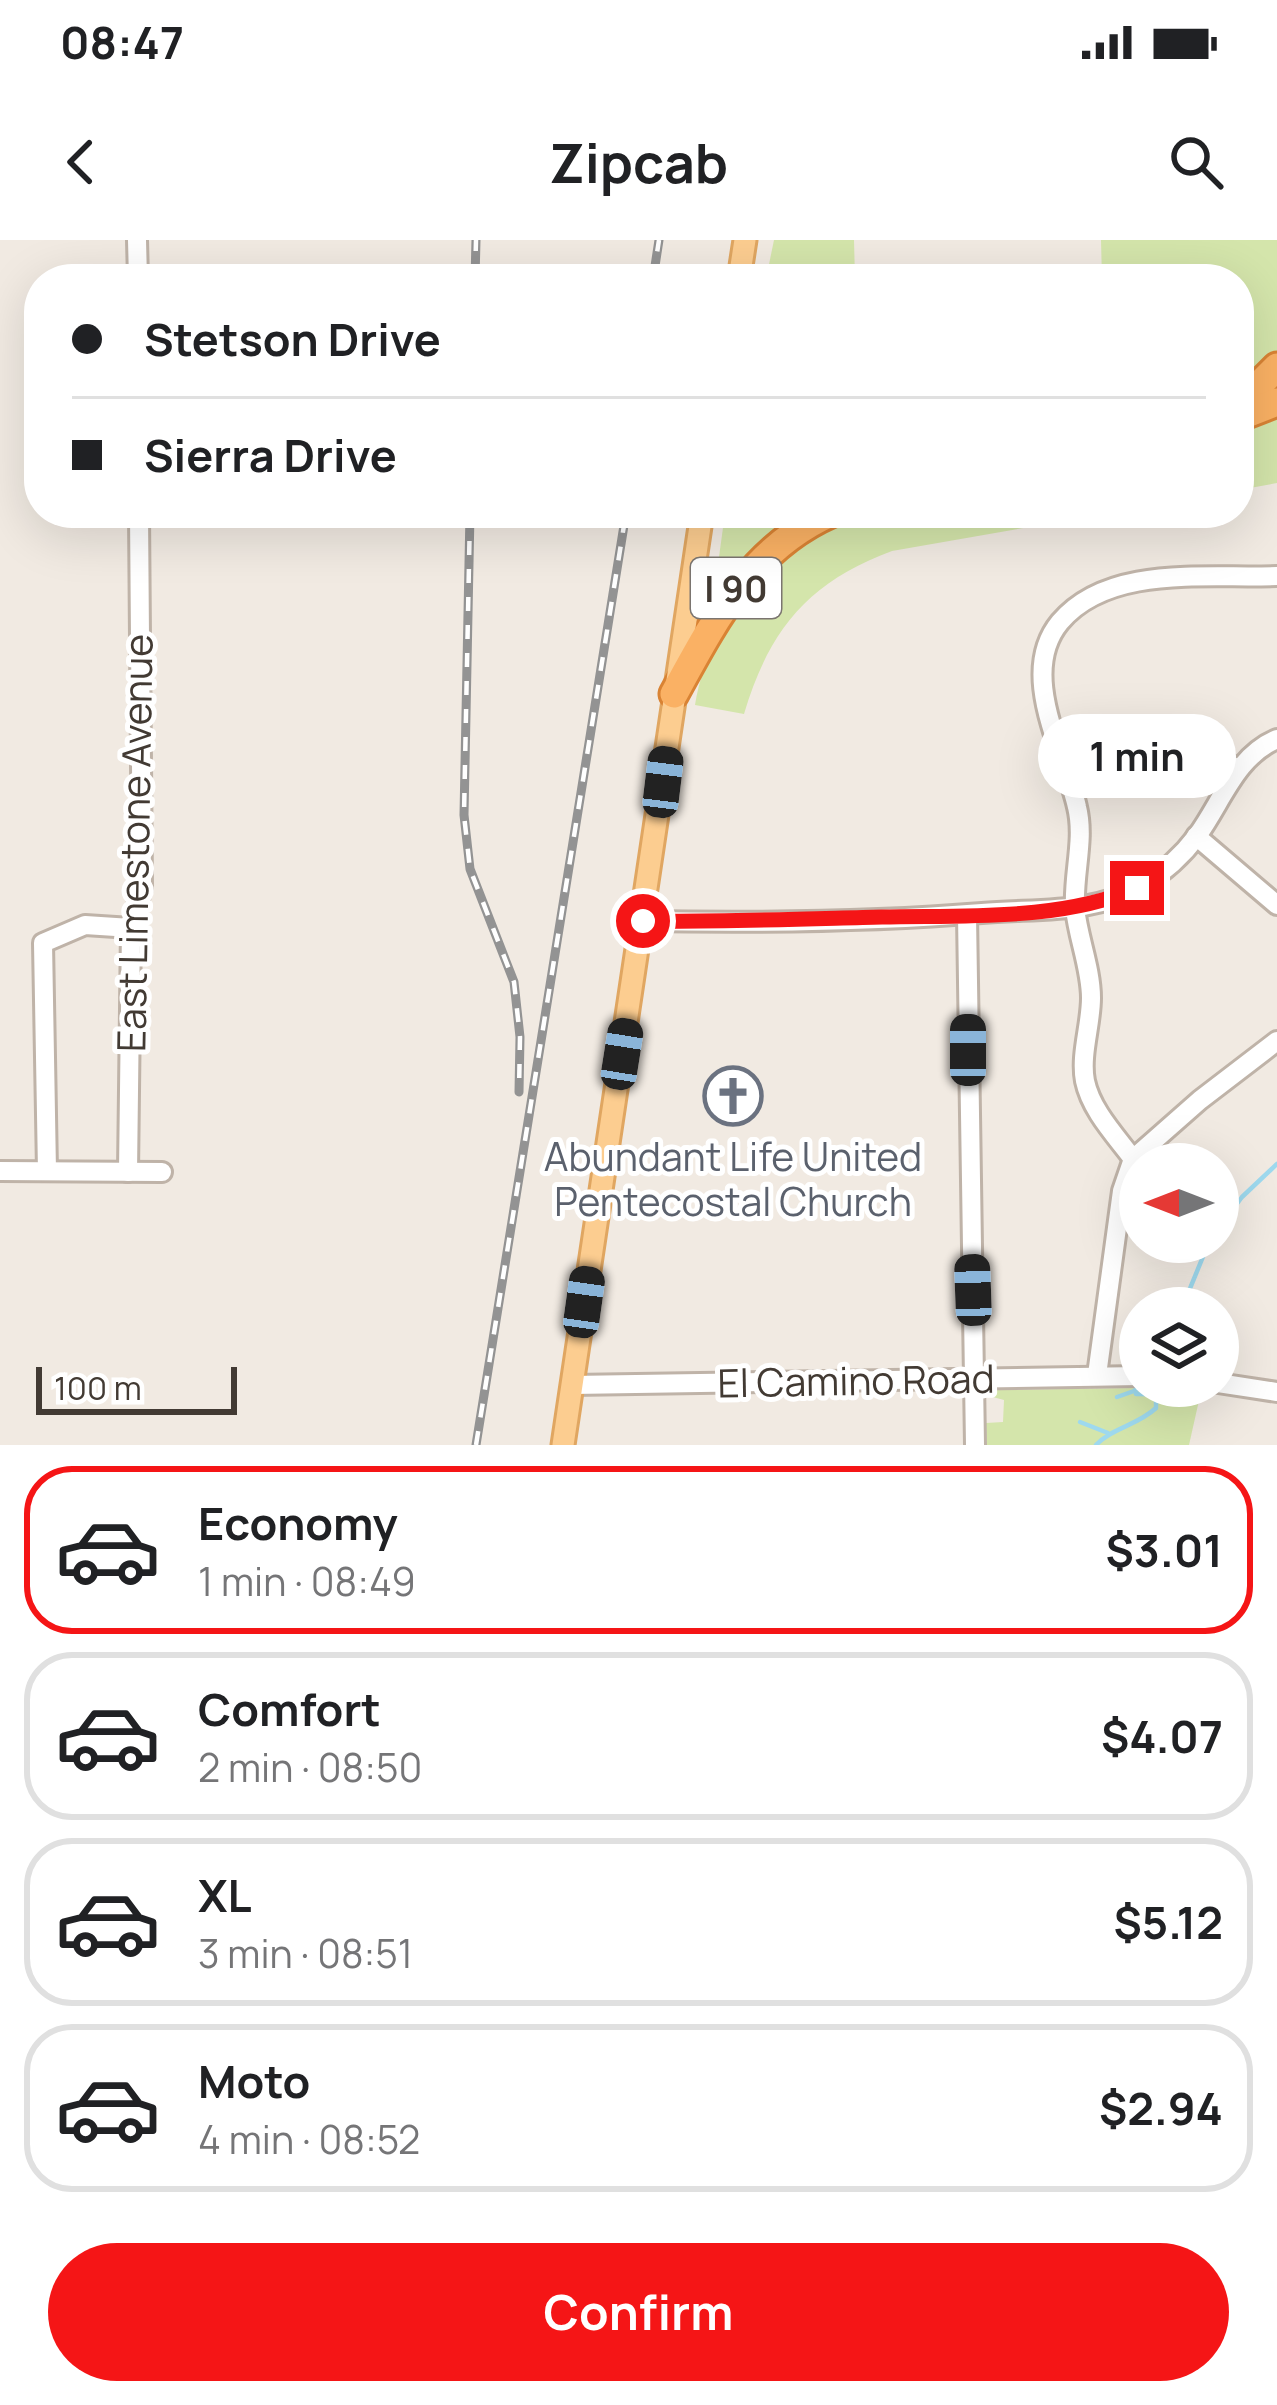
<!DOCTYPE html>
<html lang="en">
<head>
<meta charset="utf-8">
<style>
  :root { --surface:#fff; --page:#f6f6f6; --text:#202124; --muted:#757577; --line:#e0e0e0; --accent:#f51516 }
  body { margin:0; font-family:Manrope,sans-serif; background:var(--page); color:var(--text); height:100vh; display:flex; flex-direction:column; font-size:45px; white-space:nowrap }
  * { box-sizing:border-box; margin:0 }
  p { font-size:39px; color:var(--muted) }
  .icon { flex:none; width:66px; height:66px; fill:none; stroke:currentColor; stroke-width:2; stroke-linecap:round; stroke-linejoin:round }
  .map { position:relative; height:1205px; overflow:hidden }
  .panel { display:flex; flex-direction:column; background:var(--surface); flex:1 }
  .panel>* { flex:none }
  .guide { position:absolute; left:24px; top:24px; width:1230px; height:264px; border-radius:48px; box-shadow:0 12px 48px #0002; display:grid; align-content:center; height:264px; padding:0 48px; background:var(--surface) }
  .needle { width:78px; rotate:270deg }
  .buttons { position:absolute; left:1119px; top:903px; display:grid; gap:24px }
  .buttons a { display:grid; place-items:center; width:120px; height:120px; border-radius:50%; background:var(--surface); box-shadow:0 12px 48px #0002; font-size:60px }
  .scale { position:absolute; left:36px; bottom:30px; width:201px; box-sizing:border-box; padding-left:12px; border:6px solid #423a33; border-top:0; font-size:33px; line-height:42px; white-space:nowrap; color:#423a33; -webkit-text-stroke:9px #fff; paint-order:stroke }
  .end { position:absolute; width:54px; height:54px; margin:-27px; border:15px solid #f51516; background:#fff; box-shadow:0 0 0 6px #fff }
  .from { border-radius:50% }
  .bubble { position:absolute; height:84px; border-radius:42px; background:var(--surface); box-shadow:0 12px 48px #0002; font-size:39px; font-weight:700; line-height:84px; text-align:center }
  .car { position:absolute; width:36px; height:72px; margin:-36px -18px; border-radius:15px; box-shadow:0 0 9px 3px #0007; background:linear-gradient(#222 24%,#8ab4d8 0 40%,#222 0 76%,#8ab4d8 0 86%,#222 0) }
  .guide b { display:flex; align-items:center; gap:42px; height:114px; font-size:45px }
  .guide b+b { border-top:3px solid var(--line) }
  .guide i { width:30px; height:30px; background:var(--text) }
  ul { padding:21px 0 0; list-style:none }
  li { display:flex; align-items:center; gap:36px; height:168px; margin:0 24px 18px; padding:0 24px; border:6px solid var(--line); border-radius:48px }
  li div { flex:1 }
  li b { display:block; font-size:45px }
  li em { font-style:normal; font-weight:700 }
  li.selected { border-color:var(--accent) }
  li>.icon { width:108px; height:108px; stroke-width:1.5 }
  .cta { display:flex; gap:24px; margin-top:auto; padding:24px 48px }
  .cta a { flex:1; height:138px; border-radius:72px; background:var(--accent); color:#fff; font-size:48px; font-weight:700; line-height:138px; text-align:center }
  .status { display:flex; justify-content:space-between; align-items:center; height:84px; padding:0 60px; background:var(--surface); direction:ltr }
  .status svg { height:33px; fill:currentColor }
  header { display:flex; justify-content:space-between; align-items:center; height:156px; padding:0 48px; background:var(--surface); font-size:54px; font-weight:700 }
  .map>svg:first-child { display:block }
  .green { fill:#d4e5ab }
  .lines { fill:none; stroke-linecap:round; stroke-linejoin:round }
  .stream { stroke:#9ed9ee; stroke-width:4.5 }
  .minor-casing { stroke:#bfb3a8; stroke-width:24 }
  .major-casing { stroke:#e0a661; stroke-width:27 }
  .highway-casing { stroke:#d98334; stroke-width:33 }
  .minor { stroke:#fff; stroke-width:18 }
  .major { stroke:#fccd90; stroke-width:21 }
  .highway { stroke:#fab164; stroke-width:27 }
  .rail-casing { stroke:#939393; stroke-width:9 }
  .rail { stroke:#fff; stroke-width:4.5; stroke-dasharray:14; stroke-linecap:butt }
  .route { stroke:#f51516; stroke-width:15 }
  .labels { text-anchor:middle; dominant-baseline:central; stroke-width:10; stroke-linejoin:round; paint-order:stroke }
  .shield { fill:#fff; stroke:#7b7570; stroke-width:3 }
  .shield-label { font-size:36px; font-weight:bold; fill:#423a33 }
  .street-label { font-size:39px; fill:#423a33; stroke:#fff }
  .worship-label { font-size:39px; fill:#5b616d; stroke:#fff }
</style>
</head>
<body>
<div class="status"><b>08:47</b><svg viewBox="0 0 49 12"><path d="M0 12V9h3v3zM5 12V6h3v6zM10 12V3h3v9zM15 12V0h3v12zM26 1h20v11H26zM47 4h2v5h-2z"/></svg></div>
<header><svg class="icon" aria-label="back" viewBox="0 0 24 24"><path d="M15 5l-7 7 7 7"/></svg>Zipcab<svg class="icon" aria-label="search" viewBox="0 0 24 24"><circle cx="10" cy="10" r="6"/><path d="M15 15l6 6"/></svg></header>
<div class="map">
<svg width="1277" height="1205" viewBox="0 0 1277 1205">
  <rect width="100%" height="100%" fill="#f1eae2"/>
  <g class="green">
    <polygon points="774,0 854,0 855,39 766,39"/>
    <polygon points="1101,0 1277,0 1277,117 1239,145 1239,39 1102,39"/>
    <polygon points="1277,170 1277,243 1239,250 1239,185"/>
    <polygon points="725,273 809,273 713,361"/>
    <path d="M846 273H1109L892 311C808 342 769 390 744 474L695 465C708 383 771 306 846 273Z"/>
    <polygon points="1202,1147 1189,1205 987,1205 986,1183 1003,1182 1004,1160 989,1156 996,1150"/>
  </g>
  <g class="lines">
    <g class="stream">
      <polyline points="1218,989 1242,957 1277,924"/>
      <polyline points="1182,1068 1209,1002"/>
      <polyline points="1143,1148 1135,1150 1136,1154 1189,1155"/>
      <polyline points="1117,1157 1134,1151"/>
      <polyline points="1080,1182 1108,1193"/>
      <path d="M1096 1205C1112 1188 1138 1185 1156 1168V1146"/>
    </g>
    <g class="minor-casing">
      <g id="minor">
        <polyline points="137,0 138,39"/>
        <polyline points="1216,515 1238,530"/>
        <polyline points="1196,596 1277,665"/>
        <polyline points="967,675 975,1205"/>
        <path d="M643 681C755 683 870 682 982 673 1037 668 1093 675 1143 645 1164 632 1182 616 1197 596 1222 562 1235 517 1277 499"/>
        <path d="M1133 919C1115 895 1091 870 1085 841 1080 815 1091 785 1091 758 1091 728 1078 698 1075 668 1073 634 1085 600 1077 567 1065 512 1017 434 1060 382 1109 324 1207 339 1277 336"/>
        <polyline points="0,931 162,932"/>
        <polyline points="47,931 43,703 85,685 131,688"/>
        <polyline points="128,932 131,688 142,648 139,273"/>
        <polyline points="1097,1135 1122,951 1133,919 1200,860 1277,801"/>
        <polyline points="1218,1143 1277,1152"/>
        <polyline points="572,1145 1140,1136"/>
      </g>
    </g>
    <g class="major-casing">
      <g id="major">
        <polyline points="739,39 745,0"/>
        <polyline points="563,1205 702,273"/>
      </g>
    </g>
    <g class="highway-casing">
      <g id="highway">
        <polyline points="1239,154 1262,142 1277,127"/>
        <polyline points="1239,177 1277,162"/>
        <path d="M674 454C714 381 751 308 831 273"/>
      </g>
    </g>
    <use href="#minor" class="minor"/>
    <use href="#major" class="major"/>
    <use href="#highway" class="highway"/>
    <g class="rail-casing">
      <g id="rail">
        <polyline points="475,39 476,0"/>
        <polyline points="653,39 659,0"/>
        <polyline points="470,273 464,575 470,629 514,742 520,797 519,852"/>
        <polyline points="476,1205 626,273"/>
      </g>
    </g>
    <use href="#rail" class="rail"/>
  </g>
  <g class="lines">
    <path class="route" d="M643 681C723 682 803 679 882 677 965 675 1061 681 1137 648"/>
  </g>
  <defs>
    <g id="church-ring" transform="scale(3)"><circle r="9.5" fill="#fff" stroke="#6b7280" stroke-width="1.5"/><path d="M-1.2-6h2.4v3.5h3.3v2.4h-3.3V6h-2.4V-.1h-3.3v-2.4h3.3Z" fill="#6b7280"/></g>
  </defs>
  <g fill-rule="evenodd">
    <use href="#church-ring" x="733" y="856"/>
  </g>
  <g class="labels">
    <rect class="shield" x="691" y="318" width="90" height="60" rx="9"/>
    <g class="shield-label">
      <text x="736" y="348">I 90</text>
    </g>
    <g class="street-label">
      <text transform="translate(134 603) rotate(-89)">East Limestone Avenue</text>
      <text transform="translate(856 1140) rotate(-1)">El Camino Road</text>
    </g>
    <g class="worship-label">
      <text x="733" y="916">Abundant Life United<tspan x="733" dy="45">Pentecostal Church</tspan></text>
    </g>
  </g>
</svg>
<div class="buttons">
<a><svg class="needle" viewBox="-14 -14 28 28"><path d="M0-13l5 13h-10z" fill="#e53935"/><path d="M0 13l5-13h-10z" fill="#757577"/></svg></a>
<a><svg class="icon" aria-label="layers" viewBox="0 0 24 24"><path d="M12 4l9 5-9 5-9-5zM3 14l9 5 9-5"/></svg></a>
</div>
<div class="scale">100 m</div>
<i class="end from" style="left:643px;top:681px"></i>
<i class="end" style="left:1137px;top:648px"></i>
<div class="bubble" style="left:1038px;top:474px;width:198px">1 min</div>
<i class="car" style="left:663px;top:542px;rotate:7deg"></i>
<i class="car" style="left:968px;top:810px;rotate:0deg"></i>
<i class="car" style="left:622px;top:814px;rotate:9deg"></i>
<i class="car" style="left:973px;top:1050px;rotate:358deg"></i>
<i class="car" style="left:584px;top:1062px;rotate:8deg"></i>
<div class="guide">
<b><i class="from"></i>Stetson Drive</b>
<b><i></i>Sierra Drive</b>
</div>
</div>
<section class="panel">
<ul>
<li class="selected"><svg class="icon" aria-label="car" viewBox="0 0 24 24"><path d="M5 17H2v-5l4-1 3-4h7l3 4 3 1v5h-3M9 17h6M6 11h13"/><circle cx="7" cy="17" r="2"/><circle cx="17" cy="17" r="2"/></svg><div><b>Economy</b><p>1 min · 08:49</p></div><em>$3.01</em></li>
<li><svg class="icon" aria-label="car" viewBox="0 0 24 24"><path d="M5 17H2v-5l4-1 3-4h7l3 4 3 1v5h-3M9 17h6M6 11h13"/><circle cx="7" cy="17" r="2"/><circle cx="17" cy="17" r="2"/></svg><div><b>Comfort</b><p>2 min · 08:50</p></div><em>$4.07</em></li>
<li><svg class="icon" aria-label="car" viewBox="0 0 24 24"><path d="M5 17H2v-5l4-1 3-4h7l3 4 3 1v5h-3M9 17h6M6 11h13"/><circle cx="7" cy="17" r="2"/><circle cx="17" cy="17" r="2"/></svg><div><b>XL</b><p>3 min · 08:51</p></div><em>$5.12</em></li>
<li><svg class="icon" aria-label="car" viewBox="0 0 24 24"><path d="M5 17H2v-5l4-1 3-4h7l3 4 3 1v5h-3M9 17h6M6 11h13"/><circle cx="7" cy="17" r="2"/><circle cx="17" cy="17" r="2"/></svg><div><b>Moto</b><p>4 min · 08:52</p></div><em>$2.94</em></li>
</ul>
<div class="cta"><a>Confirm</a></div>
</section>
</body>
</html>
